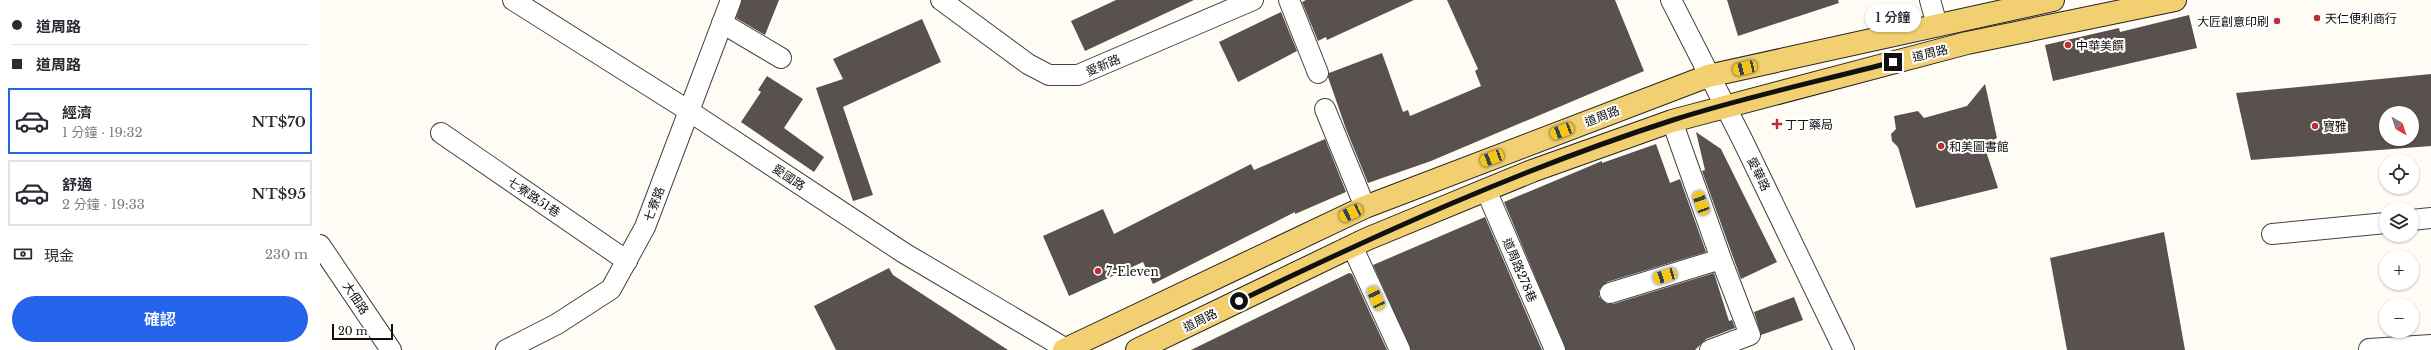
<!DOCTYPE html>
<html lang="zh-TW">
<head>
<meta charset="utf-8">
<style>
  :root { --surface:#fff; --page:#f2f2f3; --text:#2b2b33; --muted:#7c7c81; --line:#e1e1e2; --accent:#2563eb }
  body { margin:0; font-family:"Libre Baskerville","Noto Sans TC",serif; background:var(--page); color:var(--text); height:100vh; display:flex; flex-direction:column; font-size:15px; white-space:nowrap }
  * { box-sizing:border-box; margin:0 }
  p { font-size:13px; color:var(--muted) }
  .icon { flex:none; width:22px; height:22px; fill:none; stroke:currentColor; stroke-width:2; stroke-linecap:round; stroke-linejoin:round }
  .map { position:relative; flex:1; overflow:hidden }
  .details { display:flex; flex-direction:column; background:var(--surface); width:320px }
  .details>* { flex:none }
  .hud { display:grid; align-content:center; height:88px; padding:0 12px; background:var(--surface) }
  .needle { width:26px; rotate:141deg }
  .buttons { position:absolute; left:2059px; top:106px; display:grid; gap:8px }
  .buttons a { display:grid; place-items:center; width:40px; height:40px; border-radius:50%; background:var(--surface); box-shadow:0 1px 3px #0004; font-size:20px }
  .scale { position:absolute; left:12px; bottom:10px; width:61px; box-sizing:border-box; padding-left:4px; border:2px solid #101010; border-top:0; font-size:11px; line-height:14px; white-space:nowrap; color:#101010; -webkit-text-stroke:3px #fff; paint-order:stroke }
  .end { position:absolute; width:18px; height:18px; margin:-9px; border:5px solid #101010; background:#fff; box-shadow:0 0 0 2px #fff }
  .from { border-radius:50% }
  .bubble { position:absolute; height:28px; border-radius:14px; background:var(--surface); box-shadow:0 1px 3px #0004; font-size:13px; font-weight:600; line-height:28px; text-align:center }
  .car { position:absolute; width:12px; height:24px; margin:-12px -6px; border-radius:5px; box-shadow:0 0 3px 1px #0007; background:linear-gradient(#f5c518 24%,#345 0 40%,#f5c518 0 76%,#345 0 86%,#f5c518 0) }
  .hud b { display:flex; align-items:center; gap:14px; height:38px; font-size:15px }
  .hud b+b { border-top:1px solid var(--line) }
  .hud i { width:10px; height:10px; background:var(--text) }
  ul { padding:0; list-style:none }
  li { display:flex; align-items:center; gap:12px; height:66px; margin:0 8px 6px; padding:0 4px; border:2px solid var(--line); border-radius:0px }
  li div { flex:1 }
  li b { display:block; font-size:15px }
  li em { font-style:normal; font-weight:600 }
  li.active { border-color:var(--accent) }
  li>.icon { width:36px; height:36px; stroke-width:1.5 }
  .pay { display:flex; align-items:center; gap:10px; height:44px; padding:0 12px; font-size:15px }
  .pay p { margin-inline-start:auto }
  .button { display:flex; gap:8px; margin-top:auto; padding:8px 12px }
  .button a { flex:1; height:46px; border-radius:24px; background:var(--accent); color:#fff; font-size:16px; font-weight:600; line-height:46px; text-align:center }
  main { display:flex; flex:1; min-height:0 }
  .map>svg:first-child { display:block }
  .building { fill:#59514d; fill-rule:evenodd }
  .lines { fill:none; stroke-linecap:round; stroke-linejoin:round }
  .minor-casing { stroke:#434343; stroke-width:22 }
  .major-casing { stroke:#212121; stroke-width:24 }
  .minor { stroke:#fff; stroke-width:20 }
  .major { stroke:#f2d071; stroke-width:22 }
  .route { stroke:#101010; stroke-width:5 }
  .poi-dot { fill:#bc2d37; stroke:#fff; stroke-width:1.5 }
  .labels { text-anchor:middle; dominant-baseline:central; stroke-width:4; stroke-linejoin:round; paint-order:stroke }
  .poi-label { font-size:12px; fill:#101010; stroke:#fff; text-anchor:start }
  .street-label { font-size:12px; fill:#101010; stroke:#fff }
</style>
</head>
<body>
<main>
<section class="details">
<div class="hud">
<b><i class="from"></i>道周路</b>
<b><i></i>道周路</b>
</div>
<ul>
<li class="active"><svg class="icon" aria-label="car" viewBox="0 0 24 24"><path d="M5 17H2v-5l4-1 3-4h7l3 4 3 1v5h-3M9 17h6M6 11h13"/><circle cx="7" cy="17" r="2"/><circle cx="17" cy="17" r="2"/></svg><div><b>經濟</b><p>1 分鐘 · 19:32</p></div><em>NT$70</em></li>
<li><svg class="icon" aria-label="car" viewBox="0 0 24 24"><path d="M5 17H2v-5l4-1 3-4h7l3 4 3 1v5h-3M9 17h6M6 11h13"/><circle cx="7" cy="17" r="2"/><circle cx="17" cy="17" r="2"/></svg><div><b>舒適</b><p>2 分鐘 · 19:33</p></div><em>NT$95</em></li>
</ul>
<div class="pay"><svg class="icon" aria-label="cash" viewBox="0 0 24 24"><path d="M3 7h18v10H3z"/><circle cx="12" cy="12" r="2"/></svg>現金<p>230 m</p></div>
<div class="button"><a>確認</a></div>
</section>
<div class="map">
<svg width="2111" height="350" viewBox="0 0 2111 350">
  <rect width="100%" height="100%" fill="#fefcf4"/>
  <g class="building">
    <polygon points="422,0 459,0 445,35 416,18"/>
    <polygon points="796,0 874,0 765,51 751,21"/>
    <polygon points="986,0 1094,0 1007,40 1006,37 998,41 982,2"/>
    <polygon points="1127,0 1295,0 1324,71 1111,161 1048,183 1026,129 1008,77 1009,73 1062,53 1083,112 1088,110 1090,116 1161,86 1155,71 1158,69"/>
    <polygon points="1407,0 1518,0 1519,3 1418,36"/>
    <polygon points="961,12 977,51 918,82 899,42"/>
    <polygon points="1869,15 1877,48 1733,81 1725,45 1799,28 1800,32"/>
    <polygon points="602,19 621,62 523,107 553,195 533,201 496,88 523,79 513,59"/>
    <path d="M2111 74V146L1931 160 1916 93ZM2066 113H2092V139H2066Z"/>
    <polygon points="447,76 483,99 464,128 504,157 494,172 421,122 441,92 438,90"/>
    <polygon points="1665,84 1677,138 1664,145 1678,188 1596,208 1578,147 1572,141 1571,134 1576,129 1574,116 1598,111 1604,118 1647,106"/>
    <polygon points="1376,132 1401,149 1457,262 1421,279 1382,171 1385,170"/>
    <polygon points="1005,139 1026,192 975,214 975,212 833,284 823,262 749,296 723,236 783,209 794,234 931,164 934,170"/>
    <polygon points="1336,144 1350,183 1360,179 1386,252 1287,282 1279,290 1279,297 1287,304 1293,304 1394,273 1409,321 1412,320 1415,328 1386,339 1375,350 1246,350 1184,202 1282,161 1282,163"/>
    <polygon points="1165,217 1222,350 1091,350 1053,265"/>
    <polygon points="1844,232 1865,350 1747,350 1730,258"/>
    <polygon points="569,268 573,275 688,350 516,350 494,306"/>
    <polygon points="1029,273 1032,274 1067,350 871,350"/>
    <polygon points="1474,297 1483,320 1441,335 1434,312"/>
  </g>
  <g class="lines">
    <g class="minor-casing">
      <g id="minor">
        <polyline points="193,0 369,111 584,253 748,350"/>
        <polyline points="621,0 708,64 729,75 758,75 933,0"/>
        <polyline points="969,0 998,73"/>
        <polyline points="1351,0 1422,139 1524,350"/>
        <polyline points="1610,0 1617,25"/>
        <polyline points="402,23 461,58"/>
        <polyline points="1005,109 1045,207"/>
        <polyline points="121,133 307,261"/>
        <polyline points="1166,190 1235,350"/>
        <polyline points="2092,220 2111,218"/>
        <polyline points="1952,234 2066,223"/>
        <polyline points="0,245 71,350"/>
        <polyline points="1032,246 1080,350"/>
        <polyline points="1290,293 1401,259 1352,121"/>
        <polyline points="2049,349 2111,345"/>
        <polyline points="186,350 237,324 291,289 325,227 411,0"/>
        <polyline points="1390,350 1430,335 1401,259"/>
      </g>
    </g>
    <g class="major-casing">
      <g id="major">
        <polyline points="744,350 1045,207 1388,76 1733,0"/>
        <polyline points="817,350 1047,239 1212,171 1352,121 1647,43 1855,0"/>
      </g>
    </g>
    <use href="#minor" class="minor"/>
    <use href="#major" class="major"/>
  </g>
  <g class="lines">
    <path class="route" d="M919 301C1060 233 1203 168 1353 120 1425 97 1500 81 1573 62"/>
  </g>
  <g class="poi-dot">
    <circle cx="1997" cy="18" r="4"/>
    <circle cx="1957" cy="21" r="4"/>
    <circle cx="1748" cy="45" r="4"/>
    <path d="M1455 118h4v4h4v4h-4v4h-4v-4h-4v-4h4z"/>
    <circle cx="1995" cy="126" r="4"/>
    <circle cx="1621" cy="146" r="4"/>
    <circle cx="778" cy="271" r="4"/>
  </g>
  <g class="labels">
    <g class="poi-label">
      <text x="2005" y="18">天仁便利商行</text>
      <text x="1949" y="21" text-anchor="end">大匠創意印刷</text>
      <text x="1756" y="45">中華美饌</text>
      <text x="1465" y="124">丁丁藥局</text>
      <text x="2003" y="126">寶雅</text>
      <text x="1629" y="146">和美圖書館</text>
      <text x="786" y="271">7-Eleven</text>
    </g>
    <g class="street-label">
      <text transform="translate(1610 53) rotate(-14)">道周路</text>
      <text transform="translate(783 65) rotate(-23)">愛新路</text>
      <text transform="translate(1282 116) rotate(-21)">道周路</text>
      <text transform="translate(1439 174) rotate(64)">愛華路</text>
      <text transform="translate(469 177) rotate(34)">愛國路</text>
      <text transform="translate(214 197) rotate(34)">七寮路51巷</text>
      <text transform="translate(334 204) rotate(-69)">七寮路</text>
      <text transform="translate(1200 270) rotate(67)">道周路278巷</text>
      <text transform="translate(36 298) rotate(56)">大佃路</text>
      <text transform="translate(880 320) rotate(-26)">道周路</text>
    </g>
  </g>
</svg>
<div class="buttons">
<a><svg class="needle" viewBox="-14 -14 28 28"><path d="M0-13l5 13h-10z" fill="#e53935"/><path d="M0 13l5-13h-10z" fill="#7c7c81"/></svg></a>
<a><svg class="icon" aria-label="locate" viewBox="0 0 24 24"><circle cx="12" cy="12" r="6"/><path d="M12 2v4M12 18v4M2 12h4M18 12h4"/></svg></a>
<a><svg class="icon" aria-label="layers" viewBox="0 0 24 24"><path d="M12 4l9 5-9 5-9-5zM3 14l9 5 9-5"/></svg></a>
<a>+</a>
<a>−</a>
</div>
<div class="scale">20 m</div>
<i class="end from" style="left:919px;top:301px"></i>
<i class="end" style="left:1573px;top:62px"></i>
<div class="bubble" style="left:1545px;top:4px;width:56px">1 分鐘</div>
<i class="car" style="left:1425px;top:68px;rotate:257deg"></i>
<i class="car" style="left:1242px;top:131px;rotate:249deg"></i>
<i class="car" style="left:1172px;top:158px;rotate:249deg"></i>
<i class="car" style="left:1381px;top:203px;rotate:340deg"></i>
<i class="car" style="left:1031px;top:213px;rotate:245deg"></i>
<i class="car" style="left:1345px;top:276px;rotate:253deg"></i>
<i class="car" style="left:1056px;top:298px;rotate:335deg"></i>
</div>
</main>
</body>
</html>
